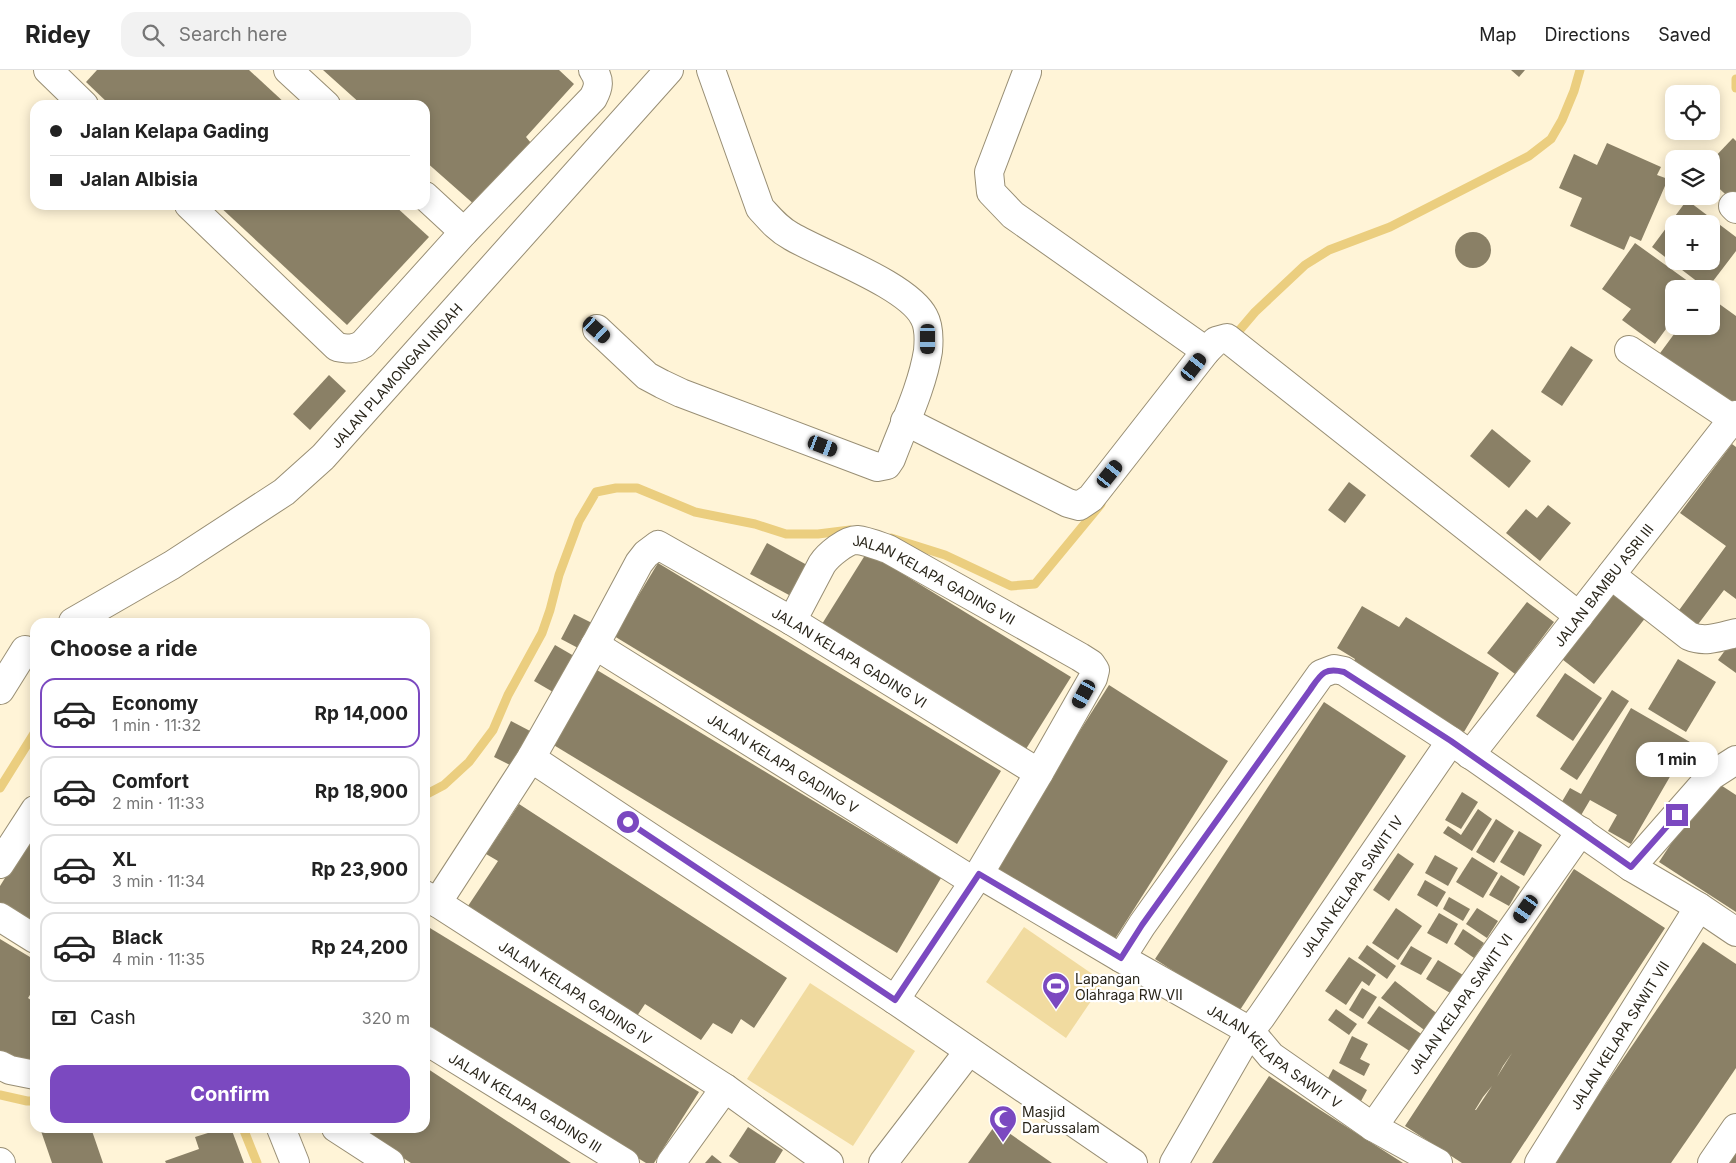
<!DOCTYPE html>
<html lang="en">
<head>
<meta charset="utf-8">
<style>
  :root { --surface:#fff; --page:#f2f2f2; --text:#222; --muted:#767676; --line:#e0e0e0; --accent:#7b49c0 }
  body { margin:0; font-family:Inter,sans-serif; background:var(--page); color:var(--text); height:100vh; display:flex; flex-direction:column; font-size:19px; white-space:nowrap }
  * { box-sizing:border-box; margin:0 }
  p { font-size:16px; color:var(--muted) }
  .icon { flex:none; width:28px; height:28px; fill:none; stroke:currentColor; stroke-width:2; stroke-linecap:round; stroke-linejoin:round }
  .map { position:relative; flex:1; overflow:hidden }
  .drawer { position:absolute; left:30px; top:548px; width:400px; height:515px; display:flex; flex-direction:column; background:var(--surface); border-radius:15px; box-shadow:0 2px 12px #0003 }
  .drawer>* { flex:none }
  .banner { position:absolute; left:30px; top:30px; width:400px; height:110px; border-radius:15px; box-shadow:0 2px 12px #0003; display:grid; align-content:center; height:110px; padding:0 20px; background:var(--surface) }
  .tools { position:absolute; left:1665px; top:15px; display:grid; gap:10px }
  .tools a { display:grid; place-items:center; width:55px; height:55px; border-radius:10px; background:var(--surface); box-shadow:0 2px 12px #0003; font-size:25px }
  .end { position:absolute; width:22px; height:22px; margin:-11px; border:6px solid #7b49c0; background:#fff; box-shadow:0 0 0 2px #fff }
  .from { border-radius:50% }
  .bubble { position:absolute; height:35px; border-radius:15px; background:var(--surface); box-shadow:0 2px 12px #0003; font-size:16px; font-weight:700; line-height:35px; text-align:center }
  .car { position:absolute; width:15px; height:30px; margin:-15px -8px; border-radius:6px; box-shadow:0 0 4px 1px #0007; background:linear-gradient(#222 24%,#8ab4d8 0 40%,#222 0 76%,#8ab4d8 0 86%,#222 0) }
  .banner b { display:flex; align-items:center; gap:18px; height:48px; font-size:19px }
  .banner b+b { border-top:1px solid var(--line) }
  .banner i { width:12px; height:12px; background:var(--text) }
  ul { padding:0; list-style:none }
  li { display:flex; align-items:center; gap:15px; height:70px; margin:0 10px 8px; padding:0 10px; border:2px solid var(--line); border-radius:15px }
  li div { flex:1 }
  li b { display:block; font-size:19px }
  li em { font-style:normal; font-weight:700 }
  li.current { border-color:var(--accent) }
  li>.icon { width:45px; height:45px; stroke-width:1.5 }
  h2 { padding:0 20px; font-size:22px; line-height:60px }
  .pay { display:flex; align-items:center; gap:12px; height:55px; padding:0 20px; font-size:19px }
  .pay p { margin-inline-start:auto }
  .cta { display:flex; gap:10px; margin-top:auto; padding:10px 20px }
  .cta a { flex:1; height:58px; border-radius:15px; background:var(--accent); color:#fff; font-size:20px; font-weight:700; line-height:58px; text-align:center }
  header { display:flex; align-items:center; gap:30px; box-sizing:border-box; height:70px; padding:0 25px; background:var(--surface); border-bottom:1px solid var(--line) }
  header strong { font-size:24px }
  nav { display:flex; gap:28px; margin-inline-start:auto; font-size:18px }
  .search { width:350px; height:45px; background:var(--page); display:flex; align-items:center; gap:12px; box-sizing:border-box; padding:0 18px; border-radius:15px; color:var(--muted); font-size:19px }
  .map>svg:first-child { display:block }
  .green { fill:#f1dba0 }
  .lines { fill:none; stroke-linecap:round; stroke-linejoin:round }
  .stream { stroke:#ebce7f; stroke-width:9 }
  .building { fill:#8a8066; fill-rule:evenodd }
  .minor-casing { stroke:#988e74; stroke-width:30 }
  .minor { stroke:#fff; stroke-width:28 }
  .route { stroke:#7b49c0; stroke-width:6 }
  .labels { text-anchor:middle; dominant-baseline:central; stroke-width:4.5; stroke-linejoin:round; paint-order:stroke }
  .street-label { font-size:14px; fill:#2a261b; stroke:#fff }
  .poi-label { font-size:14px; fill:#2a261b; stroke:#fff; text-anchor:start }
</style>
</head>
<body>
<header>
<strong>Ridey</strong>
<div class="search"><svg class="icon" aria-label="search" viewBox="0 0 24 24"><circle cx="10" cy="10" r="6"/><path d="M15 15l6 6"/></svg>Search here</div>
<nav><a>Map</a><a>Directions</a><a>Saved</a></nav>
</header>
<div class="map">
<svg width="1736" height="1093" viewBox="0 0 1736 1093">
  <rect width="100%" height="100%" fill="#fff4d7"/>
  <g class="green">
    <polygon points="1024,857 1104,912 1066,968 986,912"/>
    <polygon points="810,913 915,981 853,1076 747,1009"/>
  </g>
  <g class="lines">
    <g class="stream">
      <polyline points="1736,9 1736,18"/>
      <polyline points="1232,269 1255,242 1305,195 1329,180 1390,157 1529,86 1551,69 1562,50 1574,21 1580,0"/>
      <polyline points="891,468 945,485 1011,516 1035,514 1101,434"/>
      <polyline points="0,718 35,662"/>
      <polyline points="425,725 444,715 469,692 493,660 508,625 542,563 550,540 559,505 579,451 596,422 616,418 637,418 695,442 755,454 786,464 818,464 850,460"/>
      <polyline points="0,1025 27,1031 35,1031"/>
      <polyline points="243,1058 257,1093"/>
    </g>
  </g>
  <g class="building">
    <polygon points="97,0 249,0 287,35 110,35 86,12"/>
    <polygon points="323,0 559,0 574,14 526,67 531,73 476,136 425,91 425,35 362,35"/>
    <polygon points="1511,0 1525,0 1519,7"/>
    <polygon points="1733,68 1736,71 1736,134 1711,111 1711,91"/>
    <polygon points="1607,73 1661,97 1657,105 1668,109 1641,171 1630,166 1624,180 1570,156 1582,128 1559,118 1574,84 1597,95"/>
    <path d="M1687 130 1736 167V181L1707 219 1652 177ZM1674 154H1711V191H1674Z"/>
    <polygon points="218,135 394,135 429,167 347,255"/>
    <circle cx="1473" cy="180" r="18"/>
    <polygon points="1635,173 1696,217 1695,219 1674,219 1674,248 1655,274 1622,250 1631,239 1602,219"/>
    <polygon points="1711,228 1736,246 1736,330 1727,342 1655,290 1680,256 1711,256"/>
    <polygon points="1571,276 1593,290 1562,336 1541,322"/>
    <polygon points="329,305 346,321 310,360 293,344"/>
    <polygon points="1492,359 1531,391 1509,418 1470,386"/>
    <polygon points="1732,374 1736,377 1736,529 1724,520 1696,557 1677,543 1726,476 1680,443"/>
    <polygon points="1349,412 1366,425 1345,453 1328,440"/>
    <polygon points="1548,435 1571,453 1540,491 1506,463 1526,439 1537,448"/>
    <polygon points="767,473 807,495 789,525 750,504"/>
    <polygon points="867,482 1071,607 1026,679 822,554"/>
    <polygon points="658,493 1001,701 957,774 614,566"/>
    <polygon points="1610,519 1646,547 1594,614 1558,586"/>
    <polygon points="1527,532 1554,552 1515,604 1487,583"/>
    <polygon points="1362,536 1399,557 1406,547 1499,603 1464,662 1351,596 1355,589 1337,578"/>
    <polygon points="574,544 592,553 578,578 561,569"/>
    <polygon points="1734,568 1736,569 1736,603 1718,590"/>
    <polygon points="555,575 574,586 553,622 534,611"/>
    <polygon points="1678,589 1716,612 1686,662 1648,639"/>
    <polygon points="592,597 941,808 897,883 547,671"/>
    <polygon points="1565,603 1602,628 1573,671 1536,646"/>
    <polygon points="1109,615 1228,691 1113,872 994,796"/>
    <polygon points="1612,620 1629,631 1577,710 1560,699"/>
    <polygon points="1324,632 1406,686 1238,943 1155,889"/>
    <polygon points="1631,638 1690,672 1631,774 1608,761 1617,745 1590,730 1580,747 1560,735 1570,718 1581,724"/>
    <polygon points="511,651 532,662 514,697 494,687"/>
    <polygon points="1713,710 1736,725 1736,842 1659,792"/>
    <polygon points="1462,722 1478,732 1461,759 1445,750"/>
    <polygon points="519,734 787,908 754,958 741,949 732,964 713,953 701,970 645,934 635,949 466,839 498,791 486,784"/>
    <polygon points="1478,739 1492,749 1472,781 1443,763 1448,756 1461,765"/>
    <polygon points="1496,749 1514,761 1494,793 1476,782"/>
    <polygon points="35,760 35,856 0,834 0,816"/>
    <polygon points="1519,761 1542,775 1524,806 1500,792"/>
    <polygon points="1398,783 1414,794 1389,831 1373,820"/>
    <polygon points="1435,785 1458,798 1448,816 1425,803"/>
    <polygon points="1472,787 1498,803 1483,828 1456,812"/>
    <path d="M1574 799 1665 858 1511 1093H1462L1405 1056ZM1512 983 1497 1007 1503 996ZM1492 1016 1476 1040H1475L1483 1027Z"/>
    <polygon points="1501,805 1520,817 1509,836 1489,825"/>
    <polygon points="1425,810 1446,822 1437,837 1417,825"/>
    <polygon points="1449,827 1470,839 1463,851 1443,839"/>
    <polygon points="1396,838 1422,856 1398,890 1372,873"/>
    <polygon points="1477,838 1498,851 1487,868 1466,854"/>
    <polygon points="1439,843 1458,854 1447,874 1427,863"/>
    <polygon points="425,855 699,1022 654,1093 646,1093 425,958"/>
    <polygon points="1463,859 1484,873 1474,888 1454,874"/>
    <polygon points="0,869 35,890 35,917 28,928 35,933 35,997 0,983"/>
    <polygon points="1703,872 1736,894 1736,998 1698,1054 1671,1093 1552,1093"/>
    <polygon points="1367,875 1396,896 1387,909 1358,888"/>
    <polygon points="1411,876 1432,888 1421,905 1400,894"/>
    <polygon points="1349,887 1376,905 1369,916 1362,911 1346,935 1325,921"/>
    <polygon points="1438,890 1463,905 1452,924 1426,909"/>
    <polygon points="1395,911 1439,945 1427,962 1381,928"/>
    <polygon points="1362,918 1377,927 1363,949 1349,940"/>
    <polygon points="1379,936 1423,965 1411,982 1367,953"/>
    <polygon points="1336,939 1357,954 1349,965 1328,950"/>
    <polygon points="1352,966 1368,974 1360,989 1370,994 1364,1006 1339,993"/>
    <polygon points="425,997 571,1093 411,1093 357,1058 425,1058"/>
    <polygon points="1333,999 1367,1020 1360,1033 1326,1012"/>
    <polygon points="1269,1006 1314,1036 1403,1093 1212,1093"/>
    <polygon points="996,1054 1052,1093 968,1093"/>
    <polygon points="748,1057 783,1080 775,1093 739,1093 729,1086"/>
    <polygon points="40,1058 91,1058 103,1093 52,1093"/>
    <polygon points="224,1058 231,1058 244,1093 166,1093 165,1091 199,1079 195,1067"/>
    <polygon points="1736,1082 1736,1093 1724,1093"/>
    <polygon points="712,1085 722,1093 705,1093"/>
  </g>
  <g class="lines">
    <g class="minor-casing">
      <g id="minor">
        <polyline points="48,0 84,35"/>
        <polyline points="288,0 326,35"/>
        <polyline points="1027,2 989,102 991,122 1013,145 1206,281"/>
        <polyline points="425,126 464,162"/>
        <path d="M189 135 337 277C347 279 354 280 363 274L464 162 593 28C599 17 600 10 593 0"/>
        <polyline points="1733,136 1736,139"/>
        <path d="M597 259 647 306 662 314 681 323 877 397 887 395 891 389C904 354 922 318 928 281 929 270 929 256 924 247 908 215 823 185 791 166 778 159 770 149 760 138L711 0"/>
        <polyline points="1629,280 1736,351"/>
        <polyline points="905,351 1068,433 1079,436 1091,428 1206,281 1216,271 1227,268 1579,546"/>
        <path d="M1611 505 1689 566C1705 573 1720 567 1736 563"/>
        <path id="s1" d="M792 551 822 494C828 485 846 470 857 470 867 471 879 476 888 479L1080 587 1091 594 1095 600 1093 608 1039 703 979 804 895 930"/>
        <path id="s2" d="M73 552 172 495 284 422 323 387 669 0"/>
        <path id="s3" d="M595 575 973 811"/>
        <polyline points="0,620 25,580"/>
        <path id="s4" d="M1470 685 1736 345"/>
        <polyline points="531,688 895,930 1133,1093"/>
        <polyline points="0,794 35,740"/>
        <polyline points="1631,797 1711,706 1736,690"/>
        <path id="s5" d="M979 804 1121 888 1250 961 1271 986 1373 1057 1438 1093"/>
        <path id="s6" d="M425 825 725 1018 829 1093"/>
        <path id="s7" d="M437 833 531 688 595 575 639 493 646 484 658 475 792 551 1039 703"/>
        <polyline points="0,847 35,869"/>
        <polyline points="1121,888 1142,855 1321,604 1334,599 1344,601 1451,671 1631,797 1699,837 1736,862"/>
        <path id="s8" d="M425 970 625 1093"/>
        <polyline points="0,995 10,1000 35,1005"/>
        <path id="s9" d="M1373 1057 1581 761"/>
        <polyline points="281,1058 295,1093"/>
        <polyline points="336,1058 390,1093"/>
        <polyline points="0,1092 1,1093"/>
        <polyline points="671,1093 725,1018"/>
        <polyline points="883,1093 969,981"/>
        <path id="s10" d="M1174 1093 1250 961 1261 947 1451 671"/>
        <path id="s11" d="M1539 1093 1699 837"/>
        <polyline points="1712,1093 1736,1058"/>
      </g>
    </g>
    <use href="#minor" class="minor"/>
  </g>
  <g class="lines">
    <path class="route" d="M628 752 895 930 979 804 1121 888 1142 855 1310 620C1321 604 1324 597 1344 602L1451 671 1631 797 1677 745"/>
  </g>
  <defs>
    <g id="stadium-pin" transform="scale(1.4375)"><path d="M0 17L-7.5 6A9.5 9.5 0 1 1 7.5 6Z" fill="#7b49c0" stroke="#fff"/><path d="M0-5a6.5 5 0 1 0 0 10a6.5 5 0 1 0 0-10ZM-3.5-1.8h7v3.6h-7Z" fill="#fff"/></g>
    <g id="mosque-pin" transform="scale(1.4375)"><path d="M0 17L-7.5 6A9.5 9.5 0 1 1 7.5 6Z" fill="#7b49c0" stroke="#fff"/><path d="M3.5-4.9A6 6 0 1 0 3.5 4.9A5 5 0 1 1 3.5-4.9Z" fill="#fff"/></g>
  </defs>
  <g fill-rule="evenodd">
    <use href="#stadium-pin" x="1056" y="916"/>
    <use href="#mosque-pin" x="1003" y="1049"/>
  </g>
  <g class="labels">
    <g class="street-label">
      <text stroke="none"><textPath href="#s2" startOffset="410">JALAN PLAMONGAN INDAH</textPath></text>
      <text stroke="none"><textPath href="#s1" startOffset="194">JALAN KELAPA GADING VII</textPath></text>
      <text stroke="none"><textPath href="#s4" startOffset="216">JALAN BAMBU ASRI III</textPath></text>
      <text stroke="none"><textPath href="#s7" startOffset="644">JALAN KELAPA GADING VI</textPath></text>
      <text stroke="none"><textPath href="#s3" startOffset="222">JALAN KELAPA GADING V</textPath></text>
      <text stroke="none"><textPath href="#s10" startOffset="329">JALAN KELAPA SAWIT IV</textPath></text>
      <text stroke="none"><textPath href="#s6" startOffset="179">JALAN KELAPA GADING IV</textPath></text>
      <text stroke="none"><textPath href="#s9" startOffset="151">JALAN KELAPA SAWIT VI</textPath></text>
      <text stroke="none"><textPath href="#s11" startOffset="151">JALAN KELAPA SAWIT VII</textPath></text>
      <text stroke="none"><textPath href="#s5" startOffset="348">JALAN KELAPA SAWIT V</textPath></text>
      <text stroke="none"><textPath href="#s8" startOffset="118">JALAN KELAPA GADING III</textPath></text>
    </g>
    <g class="poi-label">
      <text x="1075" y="908">Lapangan<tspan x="1075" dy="16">Olahraga RW VII</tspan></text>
      <text x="1022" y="1041">Masjid<tspan x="1022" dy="16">Darussalam</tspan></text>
    </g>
  </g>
</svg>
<div class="tools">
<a><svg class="icon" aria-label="locate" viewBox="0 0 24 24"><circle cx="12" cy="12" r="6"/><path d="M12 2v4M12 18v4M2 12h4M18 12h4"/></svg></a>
<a><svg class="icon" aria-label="layers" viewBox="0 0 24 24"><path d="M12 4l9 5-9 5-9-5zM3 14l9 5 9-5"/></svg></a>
<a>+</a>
<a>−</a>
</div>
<i class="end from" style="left:628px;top:752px"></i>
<i class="end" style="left:1677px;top:745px"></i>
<div class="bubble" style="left:1636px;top:672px;width:82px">1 min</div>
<i class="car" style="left:597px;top:260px;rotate:132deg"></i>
<i class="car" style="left:928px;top:269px;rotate:180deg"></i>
<i class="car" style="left:1194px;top:297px;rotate:38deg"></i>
<i class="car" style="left:823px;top:376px;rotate:111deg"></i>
<i class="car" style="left:1110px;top:404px;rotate:39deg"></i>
<i class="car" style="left:1084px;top:624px;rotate:209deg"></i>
<i class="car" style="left:1526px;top:839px;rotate:215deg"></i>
<div class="banner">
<b><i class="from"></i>Jalan Kelapa Gading</b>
<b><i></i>Jalan Albisia</b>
</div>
<section class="drawer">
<h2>Choose a ride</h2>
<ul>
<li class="current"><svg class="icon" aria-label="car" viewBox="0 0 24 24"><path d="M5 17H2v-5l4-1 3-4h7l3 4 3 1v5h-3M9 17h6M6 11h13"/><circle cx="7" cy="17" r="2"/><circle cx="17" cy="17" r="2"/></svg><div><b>Economy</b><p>1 min · 11:32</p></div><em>Rp 14,000</em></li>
<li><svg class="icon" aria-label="car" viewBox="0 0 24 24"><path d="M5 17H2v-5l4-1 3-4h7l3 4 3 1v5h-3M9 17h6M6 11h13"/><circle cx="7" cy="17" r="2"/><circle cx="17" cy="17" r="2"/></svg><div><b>Comfort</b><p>2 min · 11:33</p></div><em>Rp 18,900</em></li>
<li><svg class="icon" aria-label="car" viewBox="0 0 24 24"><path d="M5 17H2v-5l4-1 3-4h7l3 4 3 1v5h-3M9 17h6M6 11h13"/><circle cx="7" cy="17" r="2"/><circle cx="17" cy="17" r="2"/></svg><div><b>XL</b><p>3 min · 11:34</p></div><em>Rp 23,900</em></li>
<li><svg class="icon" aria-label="car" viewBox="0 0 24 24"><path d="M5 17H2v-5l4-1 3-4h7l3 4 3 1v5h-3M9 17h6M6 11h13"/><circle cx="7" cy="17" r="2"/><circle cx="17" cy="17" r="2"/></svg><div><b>Black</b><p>4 min · 11:35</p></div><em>Rp 24,200</em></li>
</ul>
<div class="pay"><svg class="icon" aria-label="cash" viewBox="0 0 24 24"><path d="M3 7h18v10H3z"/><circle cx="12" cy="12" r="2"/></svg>Cash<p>320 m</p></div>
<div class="cta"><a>Confirm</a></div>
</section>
</div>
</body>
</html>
